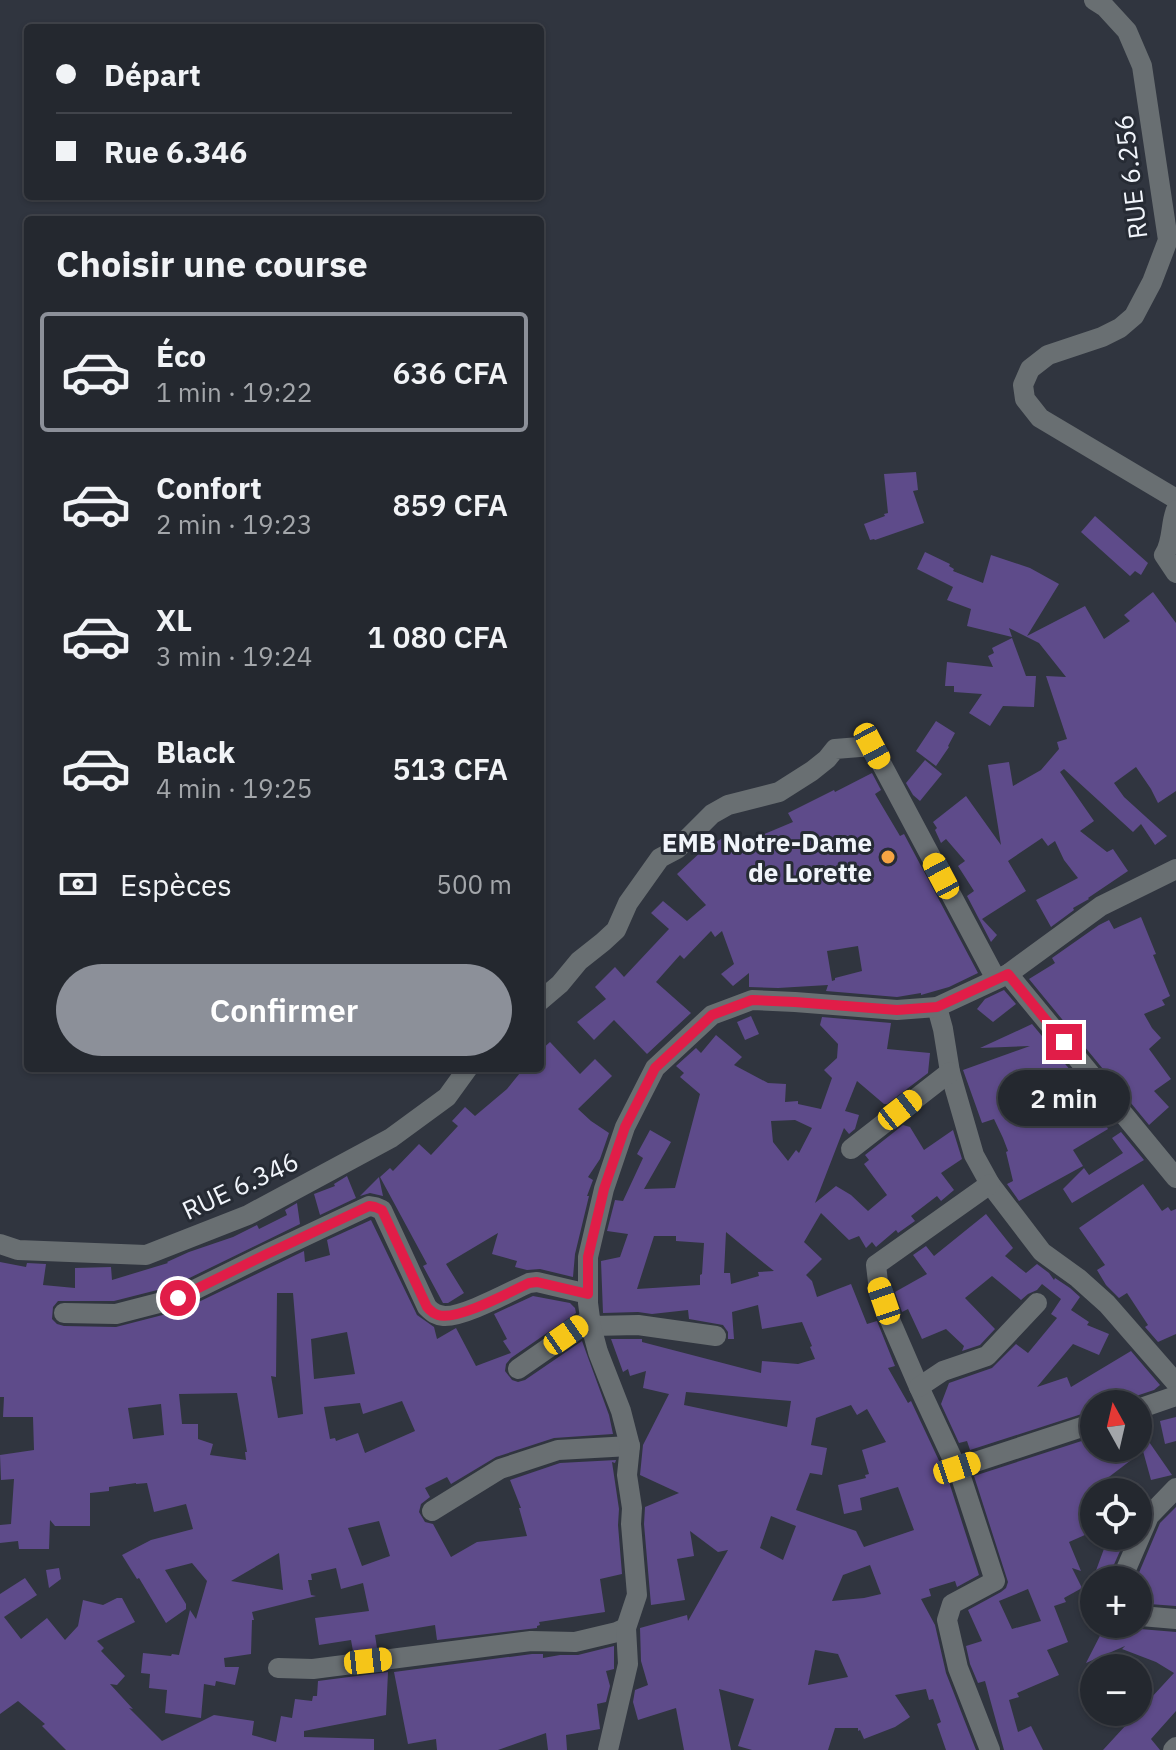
<!DOCTYPE html>
<html lang="fr">
<head>
<meta charset="utf-8">
<style>
  :root { --surface:#24282f; --page:#30343b; --text:#f1f3f6; --muted:#a3a6aa; --line:#41444b; --accent:#8c9099 }
  body { margin:0; font-family:"IBM Plex Sans",sans-serif; background:var(--page); color:var(--text); height:100vh; display:flex; flex-direction:column; font-size:30px; white-space:nowrap }
  * { box-sizing:border-box; margin:0 }
  p { font-size:26px; color:var(--muted) }
  .icon { flex:none; width:44px; height:44px; fill:none; stroke:currentColor; stroke-width:2; stroke-linecap:round; stroke-linejoin:round }
  .map { position:relative; flex:1; overflow:hidden }
  .details { position:absolute; left:24px; top:216px; width:520px; height:856px; display:flex; flex-direction:column; background:var(--surface); border-radius:8px; box-shadow:0 2px 6px #0004,0 0 0 2px var(--line) }
  .details>* { flex:none }
  .top-card { position:absolute; left:24px; top:24px; width:520px; height:176px; border-radius:8px; box-shadow:0 2px 6px #0004,0 0 0 2px var(--line); display:grid; align-content:center; height:176px; padding:0 32px; background:var(--surface) }
  .needle { width:52px; rotate:352deg }
  .tools { position:absolute; left:1080px; top:1390px; display:grid; gap:16px }
  .tools a { display:grid; place-items:center; width:72px; height:72px; border-radius:50%; background:var(--surface); box-shadow:0 2px 6px #0004,0 0 0 2px var(--line); font-size:40px }
  .end { position:absolute; width:36px; height:36px; margin:-18px; border:10px solid #e11d48; background:#fff; box-shadow:0 0 0 4px #fff }
  .from { border-radius:50% }
  .bubble { position:absolute; height:56px; border-radius:28px; background:var(--surface); box-shadow:0 2px 6px #0004,0 0 0 2px var(--line); font-size:26px; font-weight:600; line-height:56px; text-align:center }
  .car { position:absolute; width:24px; height:48px; margin:-24px -12px; border-radius:10px; box-shadow:0 0 6px 2px #0007; background:linear-gradient(#f5c518 24%,#345 0 40%,#f5c518 0 76%,#345 0 86%,#f5c518 0) }
  .top-card b { display:flex; align-items:center; gap:28px; height:76px; font-size:30px }
  .top-card b+b { border-top:2px solid var(--line) }
  .top-card i { width:20px; height:20px; background:var(--text) }
  ul { padding:0; list-style:none }
  li { display:flex; align-items:center; gap:24px; height:120px; margin:0 16px 12px; padding:0 16px; border:4px solid transparent; border-radius:8px }
  li div { flex:1 }
  li b { display:block; font-size:30px }
  li em { font-style:normal; font-weight:600 }
  li.on { border-color:var(--accent) }
  li>.icon { width:72px; height:72px; stroke-width:1.5 }
  h2 { padding:0 32px; font-size:36px; line-height:96px }
  .pay { display:flex; align-items:center; gap:20px; height:88px; padding:0 32px; font-size:30px }
  .pay p { margin-inline-start:auto }
  .action { display:flex; gap:16px; margin-top:auto; padding:16px 32px }
  .action a { flex:1; height:92px; border-radius:48px; background:var(--accent); color:#fff; font-size:32px; font-weight:600; line-height:92px; text-align:center }
  .map>svg:first-child { display:block }
  .building { fill:#5e4b8a; fill-rule:evenodd }
  .lines { fill:none; stroke-linecap:round; stroke-linejoin:round }
  .minor { stroke:#696f72; stroke-width:20 }
  .route { stroke:#e11d48; stroke-width:10 }
  .poi-dot { fill:#f4a443; stroke:#262b34; stroke-width:3 }
  .labels { text-anchor:middle; dominant-baseline:central; stroke-width:6; stroke-linejoin:round; paint-order:stroke }
  .street-label { font-size:26px; fill:#f1f5fb; stroke:#262b34 }
  .poi-label { font-size:26px; font-weight:bold; fill:#f1f5fb; stroke:#262b34; text-anchor:end }
</style>
</head>
<body>
<div class="map">
<svg width="1176" height="1750" viewBox="0 0 1176 1750">
  <rect width="100%" height="100%" fill="#30353f"/>
  <g class="building">
    <polygon points="916,472 918,490 913,491 924,523 875,540 874,539 870,540 864,524 885,516 884,514 888,513 884,474"/>
    <polygon points="1095,516 1148,563 1141,575 1135,571 1130,576 1081,532"/>
    <polygon points="925,552 950,564 949,566 954,569 953,571 983,583 991,555 1030,568 1059,584 1027,636 1085,606 1104,639 1130,621 1124,615 1153,592 1176,623 1176,791 1158,803 1151,789 1136,767 1114,783 1124,797 1167,836 1155,845 1141,824 1133,832 1064,769 1060,772 1094,821 1080,831 1107,852 1113,849 1128,871 1088,898 1089,899 1073,908 1074,910 1051,927 1036,900 1078,878 1064,860 1055,841 1048,846 1042,838 1008,861 1026,891 982,919 997,935 991,942 967,896 974,891 958,866 965,861 946,839 941,843 935,830 937,828 933,822 966,796 1001,845 988,765 1009,762 1013,786 1041,770 1059,749 1057,742 1067,739 1046,676 1066,677 1039,643 1009,628 1012,637 967,626 971,609 947,600 953,587 917,569"/>
    <polygon points="1012,638 1026,676 1036,676 1034,707 1003,706 990,726 969,713 982,694 954,692 954,686 945,686 947,662 993,667 988,656 994,653 992,648"/>
    <polygon points="936,721 955,733 948,746 949,747 936,766 916,751"/>
    <polygon points="925,760 942,774 920,801 913,795 906,783"/>
    <path d="M872 773 881 790 875 794 900 836 904 834 978 973 949 987 921 995V993L897 997 826 991 828 985 778 988 749 987V973L733 986 721 974 734 964 722 931 715 937 711 931 684 959 680 955 656 982 691 1013 647 1054 614 1020 594 1040 577 1022 606 999 595 987 615 967 624 977 669 929 651 913 663 901 687 921 706 905 677 874 703 850 731 833 738 845 793 822 788 813 834 790 835 792ZM858 946 862 971 835 978V980L832 981 827 951Z"/>
    <polygon points="1141,917 1156,954 1153,955 1170,996 1162,1000 1165,1005 1144,1014 1152,1028 1161,1038 1149,1049 1171,1079 1154,1091 1169,1107 1149,1125 1029,979 1055,963 1052,958 1099,925 1109,920 1114,929"/>
    <polygon points="1004,990 1016,1004 993,1022 977,1009 985,999"/>
    <polygon points="751,1016 759,1034 745,1040 737,1022"/>
    <path d="M822 1017 891 1023 887 1049 930 1053 928 1073 887 1104H884L857 1081 845 1111 859 1115 855 1129 849 1134 844 1128 815 1203 836 1186 851 1195 868 1211 887 1195 864 1164 869 1160 865 1155 903 1125 910 1127 924 1150 953 1130 962 1159 941 1173 954 1190 941 1201 937 1196 911 1216 915 1221 898 1233 896 1230 876 1247 872 1242 866 1248 859 1236 849 1240 821 1213 804 1242 822 1259 806 1275 812 1281 817 1297 851 1284 867 1324 877 1321 895 1366 888 1368 908 1403 911 1401 949 1482 979 1575 957 1587 955 1581 929 1589 931 1596 921 1599 935 1625 946 1673 976 1750H946L937 1724 941 1722 933 1699 929 1700 926 1689 895 1695 910 1717 895 1727 864 1739 860 1730 858 1731V1728H835L828 1750H752L738 1746 754 1699 719 1689 731 1750H684L676 1708 638 1720 633 1702 635 1690 648 1685 641 1661 640 1628 687 1615 688 1621 728 1550 718 1552 690 1531 694 1556 677 1559 685 1600 651 1605 644 1524 645 1507 679 1493 640 1475 643 1445 669 1394 643 1388 646 1371 630 1376 628 1369 623 1372 611 1339H642V1342L761 1373 762 1361 798 1364 815 1359 810 1347 812 1346 802 1322 762 1329 758 1305 732 1312 734 1339H728V1332L723 1325 689 1319 688 1310 652 1314 638 1312 603 1313 601 1261 620 1257 628 1234 607 1231 615 1200 623 1201 643 1158 637 1154 650 1130 671 1142 644 1189 675 1188 700 1094 680 1077 684 1073 676 1066 696 1048 701 1053 716 1035 742 1057 734 1065 768 1083 786 1084 785 1102 798 1101V1104L821 1109 832 1078 824 1070 837 1058 838 1044 820 1025ZM795 1120 812 1128 799 1153 796 1150 788 1161 773 1142 771 1121ZM726 1232 749 1251 774 1271 758 1272 759 1276 731 1284 730 1273H724ZM654 1236H676V1241L704 1243 702 1274 700 1275V1285L637 1289ZM686 1392 791 1401 787 1427 684 1405ZM851 1405 857 1415 867 1409 886 1442 862 1450 869 1474 865 1475 866 1478 838 1485 844 1514 862 1510 860 1498 898 1487 914 1530 864 1547 856 1531 796 1510 810 1473 822 1475 827 1448 811 1445 816 1418ZM771 1516 796 1526 783 1560 760 1548ZM870 1565 881 1594 864 1598 832 1601 843 1575ZM815 1650 838 1654 848 1677 808 1685Z"/>
    <polygon points="1032,1024 1100,1106 1095,1108 1108,1129 1073,1150 1083,1166 1019,1201 1007,1184 1013,1181 1006,1152 1008,1151 1003,1138 994,1119 982,1123 963,1070 1030,1046 980,1048"/>
    <polygon points="550,1042 580,1074 595,1059 612,1076 578,1109 591,1121 609,1133 600,1159 588,1177 593,1180 587,1196 589,1196 575,1254 573,1277 540,1269 527,1270 515,1267 517,1261 492,1254 498,1233 446,1264 464,1293 448,1303 443,1303 423,1266 427,1264 380,1177 390,1168 393,1171 419,1144 431,1155 458,1126 452,1121 465,1107 475,1116 507,1089 524,1068 540,1068 540,1051"/>
    <polygon points="1121,1132 1144,1160 1072,1203 1063,1189 1084,1168 1089,1175 1123,1153 1112,1138"/>
    <polygon points="347,1176 356,1198 320,1215 314,1194 335,1186 334,1184"/>
    <polygon points="379,1177 383,1196 370,1193 360,1196"/>
    <polygon points="1143,1184 1162,1211 1168,1207 1171,1211 1176,1209 1176,1334 1158,1342 1145,1327 1148,1325 1127,1293 1119,1298 1106,1285 1097,1270 1105,1265 1079,1228"/>
    <path d="M297 1203 300 1224 173 1286 114 1301H58L53 1307 52 1319 57 1324 64 1326 116 1327 182 1310 304 1251 305 1262 330 1255 327 1240 371 1220 417 1315 434 1327 437 1339 456 1328 476 1366 511 1353 503 1341 507 1339 494 1314 533 1296 570 1303 575 1308 576 1313 511 1358 506 1364 505 1371 512 1380 518 1382 525 1380 582 1341 609 1415 613 1434 554 1438 496 1457 451 1484 447 1477 425 1488 430 1497 421 1504 419 1512 425 1522 433 1524 451 1557 477 1542 527 1536 519 1508H521L510 1480 560 1463 616 1460 615 1463 612 1462 619 1509 618 1525 622 1574 600 1579 605 1612 539 1622 540 1625 537 1626V1628L437 1640 435 1625 375 1635 377 1648 353 1651 351 1640 319 1645 315 1618 369 1611 363 1583 341 1589 336 1568 311 1574 312 1580H308L311 1595 316 1596 252 1612 254 1620H252L251 1654 224 1658 225 1667H239L235 1685 216 1681 215 1686 204 1684 201 1718 165 1713 167 1690 149 1688 150 1674 141 1673 143 1653 171 1656 172 1654 179 1655 190 1610 196 1619 207 1581 192 1563 165 1570 186 1604V1609L166 1623 139 1578 137 1579 122 1555 151 1540 193 1529 186 1504 154 1512 147 1483 136 1484V1483L109 1487V1491L90 1493V1526H55L50 1520 49 1549H19L18 1541 0 1543V1525L11 1524 14 1479 1 1480 0 1455 34 1450 33 1417H3L4 1397H0V1262L26 1267 27 1263 46 1264 43 1285 75 1288V1268L111 1267 112 1280 168 1263 167 1262 189 1252 233 1237 257 1225 259 1229 287 1215 285 1210ZM277 1293H293L303 1414 278 1418 271 1376 276 1377ZM347 1332 355 1374 314 1379 311 1339ZM237 1393 247 1452H245L246 1460 210 1455 213 1444 198 1439V1424H182L179 1394ZM402 1401 415 1431 365 1453 358 1433 336 1441 335 1438 330 1439 324 1407 360 1403 363 1414ZM161 1404 164 1435 133 1439 128 1408ZM379 1521 390 1556 362 1566 348 1528ZM279 1553 283 1590 231 1581Z"/>
    <polygon points="986,1214 1013,1248 1005,1256 1026,1273 1037,1264 1049,1273 1054,1280 1055,1278 1070,1288 1080,1297 1071,1310 1089,1322 1087,1325 1109,1334 1099,1355 1073,1344 1037,1387 1067,1377 1071,1387 1131,1351 1160,1385 1154,1390 1133,1397 1126,1404 1120,1396 1107,1404 1094,1404 1094,1410 970,1450 967,1441 959,1443 941,1404 949,1383 992,1368 1016,1344 1028,1353 1057,1318 1051,1314 1061,1299 1042,1284 1037,1290 1028,1294 1021,1300 992,1276 965,1298 995,1329 980,1345 962,1351 964,1346 946,1329 922,1339 908,1309 902,1312 895,1292 927,1274 913,1255 926,1246 934,1256"/>
    <polygon points="1176,1417 1176,1441 1165,1444 1160,1421"/>
    <path d="M1138 1426 1172 1475 1151 1480 1143 1451 1101 1483 1106 1492H1094V1531L1069 1542 1081 1571 1072 1568 1082 1588 1064 1598 1066 1602 1054 1606 1068 1642 1047 1650 1059 1675 1017 1693 1019 1697 1009 1700 1018 1732 1031 1726 1043 1750H1004L985 1681 978 1683 970 1664 966 1646 982 1641 968 1610 1001 1592 1006 1588 1008 1582 974 1476 1094 1437V1448H1142ZM1028 1589 1041 1621 1012 1629 999 1601Z"/>
    <polygon points="1176,1507 1176,1606 1149,1604 1144,1599 1138,1598 1138,1575 1160,1523"/>
    <polygon points="1105,1546 1120,1551 1112,1569 1112,1580 1105,1580 1094,1576"/>
    <polygon points="59,1568 61,1579 49,1588 46,1570"/>
    <polygon points="25,1578 37,1595 4,1617 21,1639 47,1618 65,1640 78,1626 83,1600 103,1605 117,1598 122,1598 135,1622 97,1641 104,1648 101,1651 125,1676 117,1685 110,1684 133,1709 129,1708 162,1741 214,1715 254,1721 252,1735 276,1742 281,1716 292,1718 295,1699 312,1701 313,1696 317,1696 318,1681 388,1672 386,1715 304,1731 304,1737 374,1739 374,1750 66,1750 42,1726 45,1724 18,1701 0,1714 0,1594"/>
    <polygon points="1106,1624 1131,1624 1140,1629 1176,1632 1176,1711 1151,1739 1160,1750 1103,1750 1174,1673 1156,1662 1122,1649 1125,1646 1086,1663"/>
    <polygon points="614,1646 614,1669 606,1671 610,1686 606,1702 597,1704 600,1729 566,1735 567,1750 548,1750 546,1733 498,1750 437,1750 436,1739 408,1744 394,1672 532,1654 543,1654 543,1658 560,1655 578,1655"/>
  </g>
  <g class="lines">
    <g class="minor">
      <polyline points="1094,0 1105,7 1127,31 1142,66 1168,240 1152,282 1134,316 1120,328 1102,337 1048,355 1030,369 1023,385 1025,399 1040,418 1176,499"/>
      <path d="M1176 510C1170 524 1173 542 1164 555L1176 573"/>
      <polyline points="1008,974 1176,1178"/>
      <polyline points="540,1001 560,984 579,961 603,942 616,930 628,903 660,858 677,849 712,814 728,805 779,792 812,771 827,759 835,749 872,746 996,979"/>
      <polyline points="937,1007 943,1029 950,1072 974,1155 990,1184 1042,1252 1078,1278 1107,1304 1176,1383"/>
      <polyline points="851,1149 950,1072"/>
      <polyline points="990,1184 876,1265 878,1282 890,1320 919,1387 961,1477 995,1581 952,1604 947,1620 958,1668 990,1750"/>
      <polyline points="0,1244 18,1250 146,1255 248,1215 391,1138 447,1097 468,1068"/>
      <path d="M64 1313 116 1314 178 1298 267 1254 369 1206 375 1207 382 1210 427 1307C433 1313 436 1315 444 1316 464 1317 509 1292 529 1283L537 1282 588 1294"/>
      <polyline points="592,1326 638,1325 716,1336"/>
      <polyline points="518,1369 590,1319"/>
      <polyline points="919,1387 943,1371 987,1356 1037,1303"/>
      <polyline points="1138,1409 1176,1396"/>
      <polyline points="957,1468 1094,1423"/>
      <polyline points="432,1511 500,1469 558,1450 630,1446"/>
      <polyline points="1126,1580 1124,1574 1149,1516 1176,1488"/>
      <polyline points="1138,1611 1141,1616 1176,1619"/>
      <polyline points="278,1668 313,1669 531,1641 575,1642 617,1632 626,1628"/>
      <polyline points="608,1750 628,1664 626,1628 637,1595 631,1524 632,1508 627,1475 630,1446 621,1411 598,1352 591,1326 588,1303 588,1257 604,1189 625,1127 655,1068 712,1015 752,1000 795,1002 897,1010 937,1007 1008,974 1101,906 1176,869"/>
      <polyline points="1173,1750 1176,1747"/>
    </g>
  </g>
  <g class="lines">
    <path class="route" d="M178 1298 267 1254 369 1206 375 1207 382 1210 427 1307C432 1312 432 1313 438 1315 457 1321 510 1292 529 1283L537 1282 588 1294V1257L604 1189 625 1127 655 1068 712 1015 752 1000 795 1002 897 1010 937 1007 1008 974 1064 1042"/>
  </g>
  <circle class="poi-dot" cx="888" cy="857" r="8"/>
  <g class="labels">
    <g class="street-label">
      <text transform="translate(1130 177) rotate(-97)">RUE 6.256</text>
      <text transform="translate(240 1185) rotate(-25)">RUE 6.346</text>
    </g>
    <g class="poi-label">
      <text x="872" y="842">EMB Notre-Dame<tspan x="872" dy="30">de Lorette</tspan></text>
    </g>
  </g>
</svg>
<div class="tools">
<a><svg class="needle" viewBox="-14 -14 28 28"><path d="M0-13l5 13h-10z" fill="#e53935"/><path d="M0 13l5-13h-10z" fill="#a3a6aa"/></svg></a>
<a><svg class="icon" aria-label="locate" viewBox="0 0 24 24"><circle cx="12" cy="12" r="6"/><path d="M12 2v4M12 18v4M2 12h4M18 12h4"/></svg></a>
<a>+</a>
<a>−</a>
</div>
<i class="end from" style="left:178px;top:1298px"></i>
<i class="end" style="left:1064px;top:1042px"></i>
<div class="bubble" style="left:998px;top:1070px;width:132px">2 min</div>
<i class="car" style="left:872px;top:746px;rotate:152deg"></i>
<i class="car" style="left:941px;top:876px;rotate:332deg"></i>
<i class="car" style="left:900px;top:1110px;rotate:52deg"></i>
<i class="car" style="left:884px;top:1301px;rotate:341deg"></i>
<i class="car" style="left:566px;top:1335px;rotate:55deg"></i>
<i class="car" style="left:957px;top:1468px;rotate:72deg"></i>
<i class="car" style="left:368px;top:1661px;rotate:84deg"></i>
<div class="top-card">
<b><i class="from"></i>Départ</b>
<b><i></i>Rue 6.346</b>
</div>
<section class="details">
<h2>Choisir une course</h2>
<ul>
<li class="on"><svg class="icon" aria-label="car" viewBox="0 0 24 24"><path d="M5 17H2v-5l4-1 3-4h7l3 4 3 1v5h-3M9 17h6M6 11h13"/><circle cx="7" cy="17" r="2"/><circle cx="17" cy="17" r="2"/></svg><div><b>Éco</b><p>1 min · 19:22</p></div><em>636 CFA</em></li>
<li><svg class="icon" aria-label="car" viewBox="0 0 24 24"><path d="M5 17H2v-5l4-1 3-4h7l3 4 3 1v5h-3M9 17h6M6 11h13"/><circle cx="7" cy="17" r="2"/><circle cx="17" cy="17" r="2"/></svg><div><b>Confort</b><p>2 min · 19:23</p></div><em>859 CFA</em></li>
<li><svg class="icon" aria-label="car" viewBox="0 0 24 24"><path d="M5 17H2v-5l4-1 3-4h7l3 4 3 1v5h-3M9 17h6M6 11h13"/><circle cx="7" cy="17" r="2"/><circle cx="17" cy="17" r="2"/></svg><div><b>XL</b><p>3 min · 19:24</p></div><em>1 080 CFA</em></li>
<li><svg class="icon" aria-label="car" viewBox="0 0 24 24"><path d="M5 17H2v-5l4-1 3-4h7l3 4 3 1v5h-3M9 17h6M6 11h13"/><circle cx="7" cy="17" r="2"/><circle cx="17" cy="17" r="2"/></svg><div><b>Black</b><p>4 min · 19:25</p></div><em>513 CFA</em></li>
</ul>
<div class="pay"><svg class="icon" aria-label="cash" viewBox="0 0 24 24"><path d="M3 7h18v10H3z"/><circle cx="12" cy="12" r="2"/></svg>Espèces<p>500 m</p></div>
<div class="action"><a>Confirmer</a></div>
</section>
</div>
</body>
</html>
